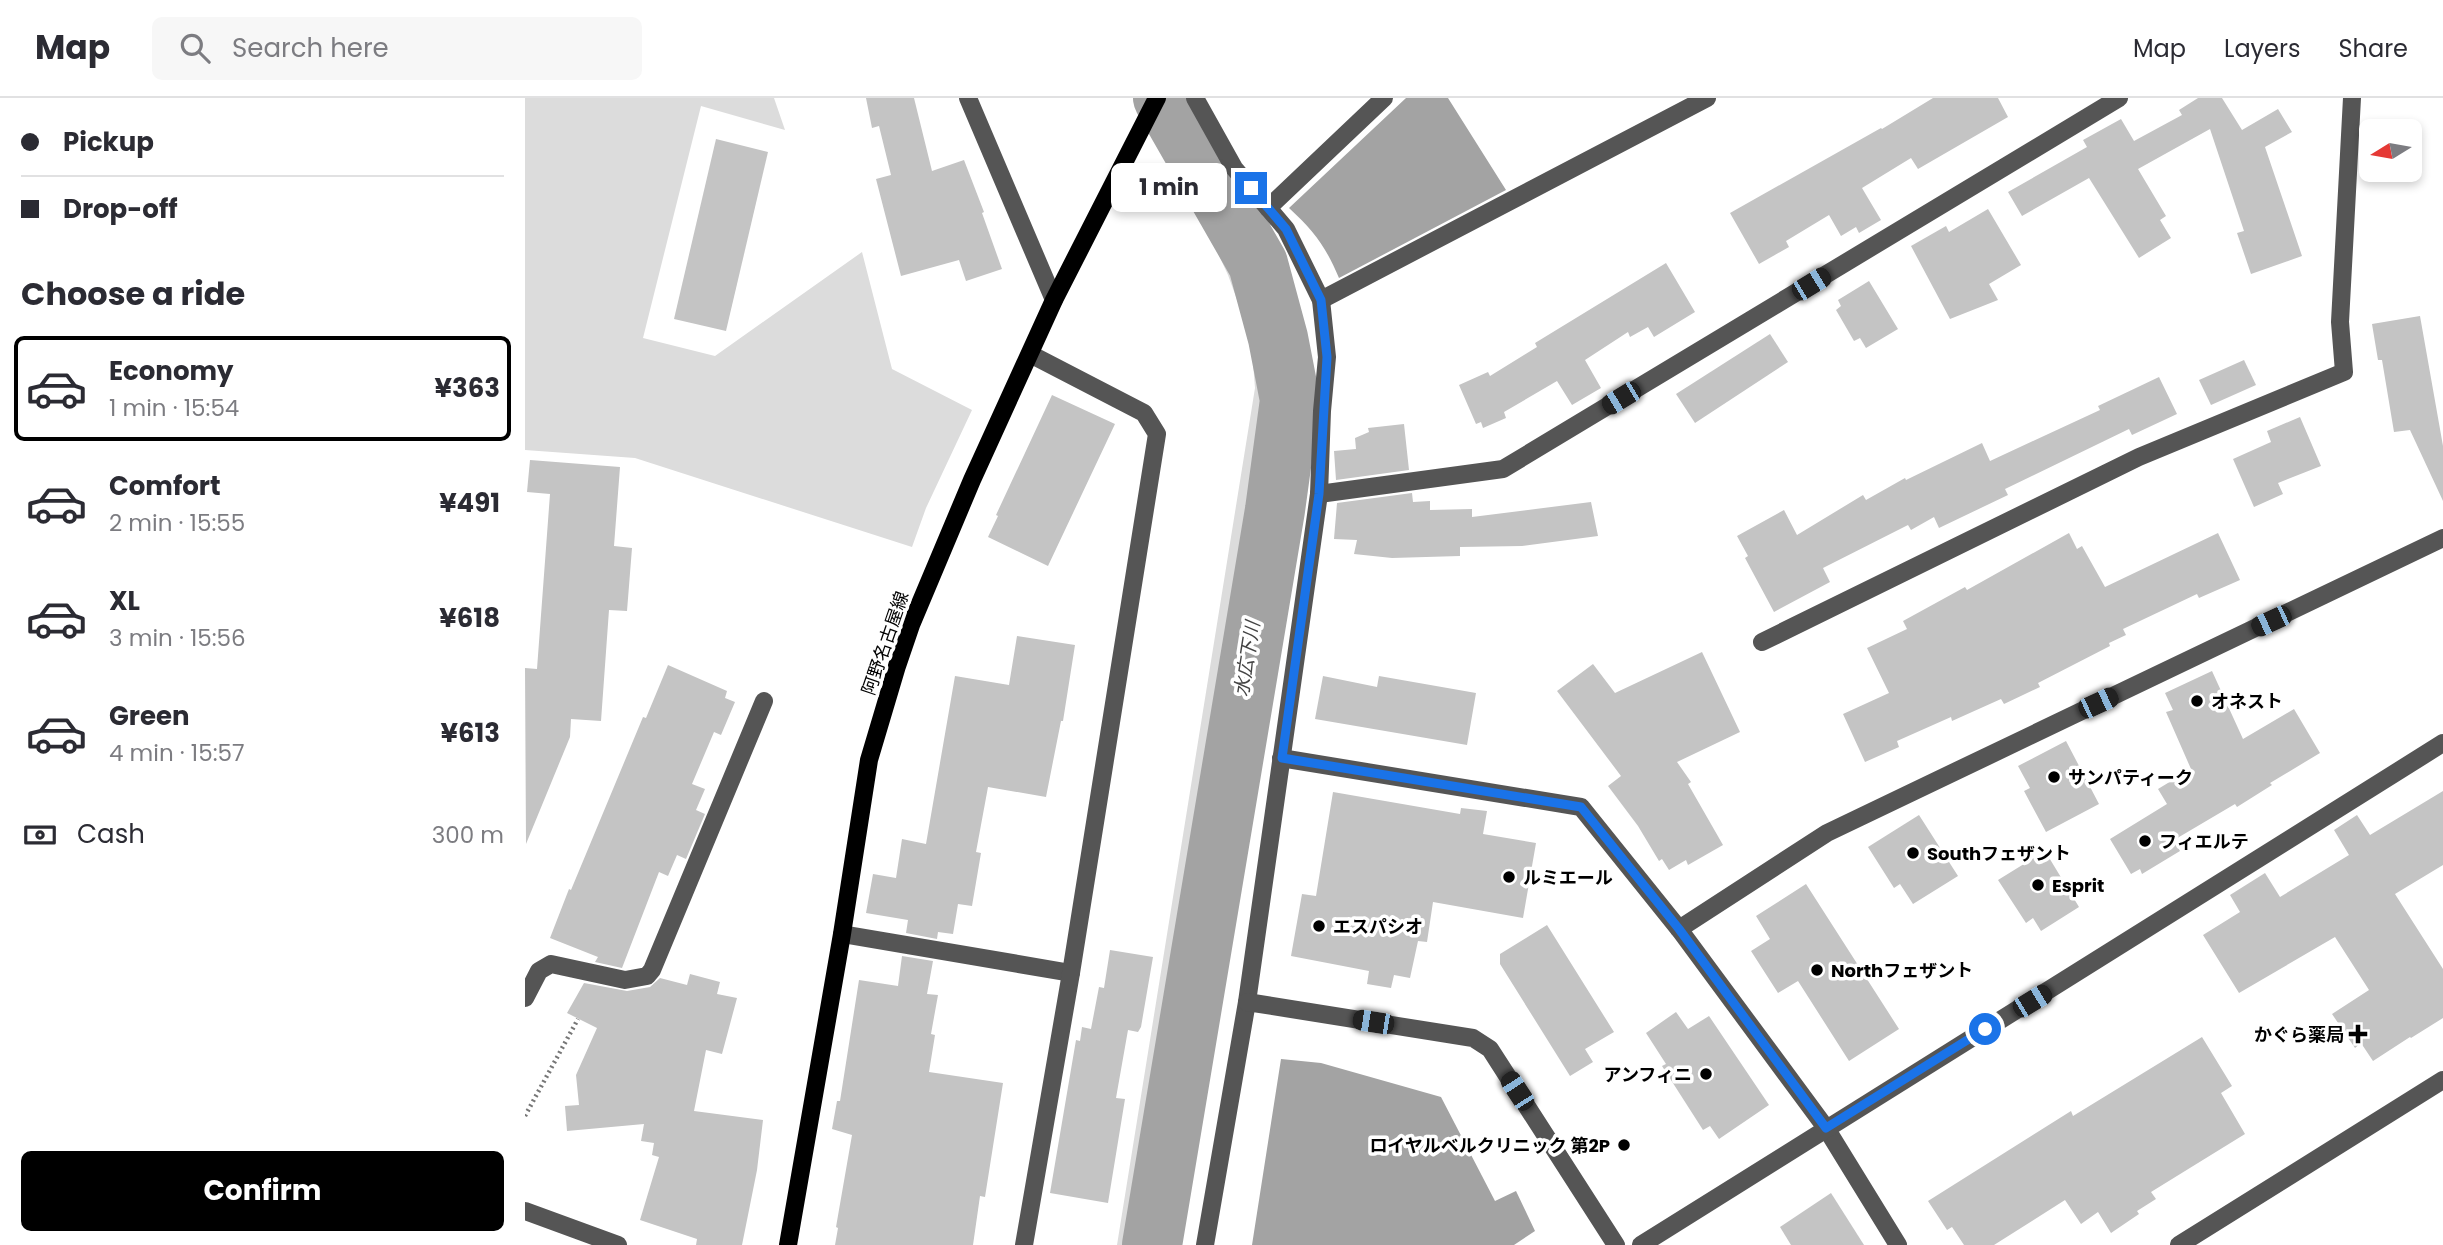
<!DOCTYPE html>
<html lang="en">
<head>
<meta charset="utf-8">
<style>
  :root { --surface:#fff; --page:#f7f7f7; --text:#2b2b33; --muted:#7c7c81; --line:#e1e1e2; --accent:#000 }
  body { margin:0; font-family:Poppins,"Noto Sans JP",sans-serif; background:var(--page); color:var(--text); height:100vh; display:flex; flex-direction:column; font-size:26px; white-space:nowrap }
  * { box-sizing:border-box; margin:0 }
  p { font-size:23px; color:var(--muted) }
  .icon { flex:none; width:38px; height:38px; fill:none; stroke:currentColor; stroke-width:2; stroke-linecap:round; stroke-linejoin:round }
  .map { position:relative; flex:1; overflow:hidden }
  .sheet { display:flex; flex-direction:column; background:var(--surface); width:525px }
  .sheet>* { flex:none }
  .top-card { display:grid; align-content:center; height:154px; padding:0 21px; background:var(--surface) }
  .needle { width:46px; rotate:259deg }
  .tools { position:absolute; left:1834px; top:21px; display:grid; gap:14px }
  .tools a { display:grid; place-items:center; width:63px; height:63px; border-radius:10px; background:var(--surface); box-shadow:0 4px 10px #0003; font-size:35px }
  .end { position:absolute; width:32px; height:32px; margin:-16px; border:9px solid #1a73e8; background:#fff; box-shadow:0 0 0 4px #fff }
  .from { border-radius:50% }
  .bubble { position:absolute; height:49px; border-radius:10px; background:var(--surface); box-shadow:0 4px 10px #0003; font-size:23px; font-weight:700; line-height:49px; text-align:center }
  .car { position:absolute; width:21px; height:42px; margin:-21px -10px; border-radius:9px; box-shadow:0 0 5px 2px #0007; background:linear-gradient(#222 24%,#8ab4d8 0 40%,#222 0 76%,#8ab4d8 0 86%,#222 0) }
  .top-card b { display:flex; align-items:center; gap:24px; height:66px; font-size:26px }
  .top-card b+b { border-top:2px solid var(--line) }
  .top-card i { width:18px; height:18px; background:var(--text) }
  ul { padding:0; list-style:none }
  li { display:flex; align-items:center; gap:21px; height:105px; margin:0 14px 10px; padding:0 7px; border:4px solid transparent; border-radius:10px }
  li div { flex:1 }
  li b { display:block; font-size:26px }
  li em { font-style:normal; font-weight:700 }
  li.active { border-color:var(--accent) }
  li>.icon { width:63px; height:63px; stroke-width:1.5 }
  h2 { padding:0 21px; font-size:32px; line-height:84px }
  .pay { display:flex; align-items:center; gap:18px; height:77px; padding:0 21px; font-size:26px }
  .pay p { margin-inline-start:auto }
  .button { display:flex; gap:14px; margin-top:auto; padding:14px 21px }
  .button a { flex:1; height:80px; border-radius:10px; background:var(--accent); color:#fff; font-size:28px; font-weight:700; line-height:80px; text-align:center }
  header { display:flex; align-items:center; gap:42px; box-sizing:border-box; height:98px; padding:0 35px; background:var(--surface); border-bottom:2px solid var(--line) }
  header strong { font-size:33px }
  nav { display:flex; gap:38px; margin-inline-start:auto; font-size:24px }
  .search { width:490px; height:63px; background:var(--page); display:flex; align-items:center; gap:18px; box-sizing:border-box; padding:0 24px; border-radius:10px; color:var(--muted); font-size:26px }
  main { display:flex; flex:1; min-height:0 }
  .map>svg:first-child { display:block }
  .green { fill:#dcdcdc }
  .water { fill:#a3a3a3 }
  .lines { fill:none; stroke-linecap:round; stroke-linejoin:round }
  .river { stroke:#a3a3a3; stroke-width:60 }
  .building { fill:#c4c4c4 }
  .path { stroke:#777; stroke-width:4.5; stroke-dasharray:2 3.5; stroke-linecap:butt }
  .minor { stroke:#555; stroke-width:18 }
  .major { stroke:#000; stroke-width:18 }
  .route { stroke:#1a73e8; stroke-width:9 }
  .poi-dot { fill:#000; stroke:#fff; stroke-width:2.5 }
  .labels { text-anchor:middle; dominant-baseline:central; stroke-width:7; stroke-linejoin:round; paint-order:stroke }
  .street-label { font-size:18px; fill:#000; stroke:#fff }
  .poi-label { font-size:18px; font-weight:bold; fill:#000; stroke:#fff; text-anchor:start }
  .water-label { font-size:19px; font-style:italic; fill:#444; stroke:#fff }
</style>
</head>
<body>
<header>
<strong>Map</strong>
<div class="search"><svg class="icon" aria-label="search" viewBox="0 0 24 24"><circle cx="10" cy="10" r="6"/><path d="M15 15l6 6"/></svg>Search here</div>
<nav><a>Map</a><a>Layers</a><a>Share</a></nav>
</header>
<main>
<section class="sheet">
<div class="top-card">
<b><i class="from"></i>Pickup</b>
<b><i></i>Drop-off</b>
</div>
<h2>Choose a ride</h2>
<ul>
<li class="active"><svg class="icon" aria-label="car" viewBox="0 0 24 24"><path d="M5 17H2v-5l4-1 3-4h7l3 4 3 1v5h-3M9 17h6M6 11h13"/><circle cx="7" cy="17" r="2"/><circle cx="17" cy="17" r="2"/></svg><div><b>Economy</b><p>1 min · 15:54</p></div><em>¥363</em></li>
<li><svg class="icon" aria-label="car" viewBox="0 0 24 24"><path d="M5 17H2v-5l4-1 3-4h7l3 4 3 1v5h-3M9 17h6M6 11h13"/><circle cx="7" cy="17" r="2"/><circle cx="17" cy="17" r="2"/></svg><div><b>Comfort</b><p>2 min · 15:55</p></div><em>¥491</em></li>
<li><svg class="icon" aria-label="car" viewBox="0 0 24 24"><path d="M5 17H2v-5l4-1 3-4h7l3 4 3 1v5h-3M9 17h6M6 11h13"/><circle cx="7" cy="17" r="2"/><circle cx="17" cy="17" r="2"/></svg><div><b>XL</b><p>3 min · 15:56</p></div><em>¥618</em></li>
<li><svg class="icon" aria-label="car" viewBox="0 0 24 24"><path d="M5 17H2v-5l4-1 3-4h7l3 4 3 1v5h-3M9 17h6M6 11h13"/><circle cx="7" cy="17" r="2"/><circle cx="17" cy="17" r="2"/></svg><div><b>Green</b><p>4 min · 15:57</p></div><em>¥613</em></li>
</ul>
<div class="pay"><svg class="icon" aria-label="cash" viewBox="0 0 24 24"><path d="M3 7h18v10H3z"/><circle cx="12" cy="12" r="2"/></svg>Cash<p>300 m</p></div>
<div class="button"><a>Confirm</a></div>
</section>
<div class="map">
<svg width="1918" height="1147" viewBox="0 0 1918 1147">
  <rect width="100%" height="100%" fill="#fff"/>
  <g class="green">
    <polygon points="0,0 249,0 260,32 176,8 118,240 190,258 337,154 367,271 447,312 401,410 387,449 110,360 0,352"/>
    <path d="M646 25C698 120 756 212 755 324L619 1147H592L730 290 726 240 703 177 684 136 634 48Z"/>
  </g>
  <g class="water">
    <path d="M881 0H923L981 92 814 180C801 149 789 133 764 110Z"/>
    <polygon points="756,961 796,965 916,999 970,1103 991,1093 1010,1133 989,1147 727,1147"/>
  </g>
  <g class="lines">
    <polyline class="river" points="627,1147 750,412 765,302 753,240 733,166 638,0"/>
  </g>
  <g class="building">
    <polygon points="341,0 389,0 407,73 439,62 459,114 457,115 477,171 441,183 434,162 376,178 351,81 366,77 354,28 347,30"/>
    <polygon points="1408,0 1473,0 1483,19 1393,71 1386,60 1337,90 1356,122 1334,135 1331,129 1316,138 1304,117 1261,143 1264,149 1234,166 1205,115 1356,30 1357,31"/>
    <polygon points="1673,0 1697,0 1717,32 1753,11 1767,34 1740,49 1777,158 1726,176 1712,135 1719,133 1685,31 1613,71 1641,118 1635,122 1646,140 1614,160 1564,80 1497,118 1483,94 1562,49 1558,42 1596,21 1609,43 1657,17 1654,12"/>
    <polygon points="191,41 243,54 201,233 149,221"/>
    <polygon points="1463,111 1496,167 1464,186 1473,202 1425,221 1386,148 1421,128 1424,134"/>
    <polygon points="1141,165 1170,214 1129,239 1123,229 1105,239 1103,234 1060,262 1076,290 1047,307 1032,283 979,314 981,320 958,330 956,324 951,326 934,287 963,274 965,278 1012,249 1010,245"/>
    <polygon points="1344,183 1373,231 1341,250 1335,240 1329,243 1311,212 1316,208 1313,202"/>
    <polygon points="1895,218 1918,348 1918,403 1885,332 1869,334 1857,262 1853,262 1847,226"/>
    <polygon points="1245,236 1263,264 1170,325 1151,296"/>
    <polygon points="1719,262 1731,287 1686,307 1674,282"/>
    <polygon points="1634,279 1652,316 1607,337 1604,331 1480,391 1483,397 1414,430 1409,419 1386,432 1383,427 1298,470 1305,484 1249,514 1220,460 1223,458 1212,438 1259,412 1272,437 1338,397 1341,402 1380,380 1381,382 1457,345 1465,363 1575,312 1573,308"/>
    <polygon points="527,297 590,326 523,468 463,439 473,418 471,417"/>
    <polygon points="1775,319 1796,368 1753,385 1758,396 1729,409 1708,361 1746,344 1742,333"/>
    <polygon points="879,326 884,372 811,382 809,353 831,351 830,340 844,334 843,330"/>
    <polygon points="5,362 95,369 89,448 107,450 102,513 84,512 76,623 46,621 45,639 1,746 0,570 12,571 25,396 2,394"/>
    <polygon points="887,395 888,404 905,403 905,412 947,411 947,419 1066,404 1073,438 997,448 935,449 935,458 867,460 829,456 832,442 809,441 812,405"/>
    <polygon points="1544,435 1552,451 1557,448 1580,489 1693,435 1715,482 1674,500 1672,496 1598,531 1601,537 1584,545 1585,548 1513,585 1515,589 1479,606 1476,601 1427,623 1426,619 1372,643 1374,649 1340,664 1318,616 1364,595 1342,550 1382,531 1378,523 1440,489 1442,492"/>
    <polygon points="492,538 550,547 538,623 536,623 521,699 463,689 451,754 456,755 447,808 433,806 428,836 413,834 412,841 381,835 383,822 341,815 348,776 371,780 377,741 401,746 430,578 484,587"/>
    <polygon points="1177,554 1215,634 1152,664 1166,684 1163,686 1198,747 1163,767 1161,762 1144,772 1137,761 1134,763 1113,728 1083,688 1096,678 1032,593 1068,566 1090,595"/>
    <polygon points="143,567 202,593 200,600 210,604 196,637 189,634 167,686 180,691 171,712 180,716 161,761 152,757 143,778 134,774 97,870 70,864 73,859 25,840 44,791 46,792 118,619 121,620"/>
    <polygon points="1687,573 1718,641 1769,611 1795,655 1745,685 1747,687 1712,709 1710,706 1649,742 1655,753 1617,776 1615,771 1606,776 1585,741 1642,706 1633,691 1666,671 1641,614 1648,612 1640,595"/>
    <polygon points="798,578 852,589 854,578 951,595 942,647 790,621"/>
    <polygon points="1541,643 1574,706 1521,734 1499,693 1505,690 1493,668"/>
    <polygon points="1918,693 1918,767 1870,796 1918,871 1918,920 1886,940 1885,939 1848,963 1836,945 1830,950 1807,916 1844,892 1810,839 1714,895 1678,837 1715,814 1705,797 1740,775 1755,799 1824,757 1809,732 1832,717 1845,737"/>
    <polygon points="808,694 935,716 936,710 962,713 958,736 1011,745 998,820 908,804 902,844 893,843 885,880 869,877 866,890 842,886 844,873 766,858 777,796 791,798"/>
    <polygon points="1394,717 1433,778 1388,806 1375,786 1369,790 1343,749"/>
    <polygon points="1520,753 1554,809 1516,833 1508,820 1501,825 1473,782"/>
    <polygon points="1281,786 1374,931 1324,963 1273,883 1253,895 1226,853 1245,841 1231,818"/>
    <polygon points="1022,827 1089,934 1060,951 1068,964 1045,978 975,866 975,856"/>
    <polygon points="585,852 628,859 616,929 613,934 603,932 591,1000 600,1001 583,1105 525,1095 551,942 555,943 557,929 566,931 574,889 579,890"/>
    <polygon points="377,858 408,863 402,896 413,897 406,936 410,937 404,974 478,985 460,1099 455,1098 448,1147 310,1147 313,1130 311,1129 327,1037 307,1031 312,1003 315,1003 334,882 373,888"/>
    <polygon points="165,876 195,884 192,896 212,900 197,956 181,952 169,1013 238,1022 232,1072 217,1147 171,1147 172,1141 115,1122 134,1059 127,1057 129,1045 116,1043 119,1026 42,1033 40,1008 54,1007 51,977 72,930 42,915 59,885 102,893 125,889 135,880 162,887"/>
    <polygon points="1151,914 1163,931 1184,918 1244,1007 1194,1041 1185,1028 1178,1032 1137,968 1141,966 1121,935"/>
    <polygon points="1677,939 1707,988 1696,995 1720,1036 1626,1094 1631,1101 1612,1113 1614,1116 1586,1135 1573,1114 1556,1126 1540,1102 1469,1147 1439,1147 1427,1129 1422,1132 1403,1103 1546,1013 1548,1018"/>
    <polygon points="1306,1095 1339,1147 1266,1147 1255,1129"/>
  </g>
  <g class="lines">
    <polyline class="path" points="0,1018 53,921"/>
    <g class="minor">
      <polyline points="443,0 529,202"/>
      <polyline points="670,0 709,70 761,131 796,202 802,259 797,313 794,396 722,904 680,1147"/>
      <polyline points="743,110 859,0"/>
      <polyline points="796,202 1182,0"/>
      <polyline points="794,396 978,371 1594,0"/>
      <polyline points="1237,544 1614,359 1819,274 1815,224 1827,0"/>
      <polyline points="756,660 1056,709 1154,831 1301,1030 1373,1147"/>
      <polyline points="1154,831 1302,735 1918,440"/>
      <polyline points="317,836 546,875"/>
      <polyline points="0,900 14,873 26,866 100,882 122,878 127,872 239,603"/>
      <polyline points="722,904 948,940 965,951 1091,1147"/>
      <polyline points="0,1113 93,1147"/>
      <polyline points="499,1147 546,875 632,336 619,315 505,256"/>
      <polyline points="1116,1147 1918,645"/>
      <polyline points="1654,1147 1918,982"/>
    </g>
    <polyline class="major" points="263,1147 317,836 344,662 372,568 386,527 447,382 529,202 632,0"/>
  </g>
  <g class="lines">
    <polyline class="route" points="726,90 761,131 796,202 802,259 794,396 757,660 1056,709 1154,831 1301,1030 1460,931"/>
  </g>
  <g class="poi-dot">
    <circle cx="1672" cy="603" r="7"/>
    <circle cx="1529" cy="679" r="7"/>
    <circle cx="1620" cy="743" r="7"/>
    <circle cx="1388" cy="755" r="7"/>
    <circle cx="984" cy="779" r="7"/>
    <circle cx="1513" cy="787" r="7"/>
    <circle cx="794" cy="828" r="7"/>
    <circle cx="1292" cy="872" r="7"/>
    <path d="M1829.5 925.5h7v7h7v7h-7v7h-7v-7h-7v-7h7z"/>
    <circle cx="1181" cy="976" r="7"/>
    <circle cx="1099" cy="1047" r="7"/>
  </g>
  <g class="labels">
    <g class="street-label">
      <text transform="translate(360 545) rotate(-71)">阿野名古屋線</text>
    </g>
    <g class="poi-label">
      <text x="1686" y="603">オネスト</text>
      <text x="1543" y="679">サンパティーク</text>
      <text x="1634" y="743">フィエルテ</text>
      <text x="1402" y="755">Southフェザント</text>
      <text x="998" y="779">ルミエール</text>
      <text x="1527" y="787">Esprit</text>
      <text x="808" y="828">エスパシオ</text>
      <text x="1306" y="872">Northフェザント</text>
      <text x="1819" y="936" text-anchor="end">かぐら薬局</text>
      <text x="1167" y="976" text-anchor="end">アンフィニ</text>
      <text x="1085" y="1047" text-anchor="end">ロイヤルベルクリニック 第2P</text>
    </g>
    <g class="water-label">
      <text transform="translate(722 561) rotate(-81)">水広下川</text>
    </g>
  </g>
</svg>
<div class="tools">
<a><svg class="needle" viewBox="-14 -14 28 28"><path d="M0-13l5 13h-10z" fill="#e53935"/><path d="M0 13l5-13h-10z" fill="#7c7c81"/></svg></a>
</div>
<i class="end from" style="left:1460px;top:931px"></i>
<i class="end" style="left:726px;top:90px"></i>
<div class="bubble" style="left:586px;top:65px;width:116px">1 min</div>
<i class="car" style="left:1286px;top:186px;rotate:59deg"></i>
<i class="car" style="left:1096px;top:300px;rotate:239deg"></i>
<i class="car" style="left:1746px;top:523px;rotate:245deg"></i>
<i class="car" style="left:1573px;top:605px;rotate:65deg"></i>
<i class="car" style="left:1507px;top:903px;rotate:59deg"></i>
<i class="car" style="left:848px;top:924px;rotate:279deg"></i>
<i class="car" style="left:992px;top:993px;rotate:327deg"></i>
</div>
</main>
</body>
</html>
